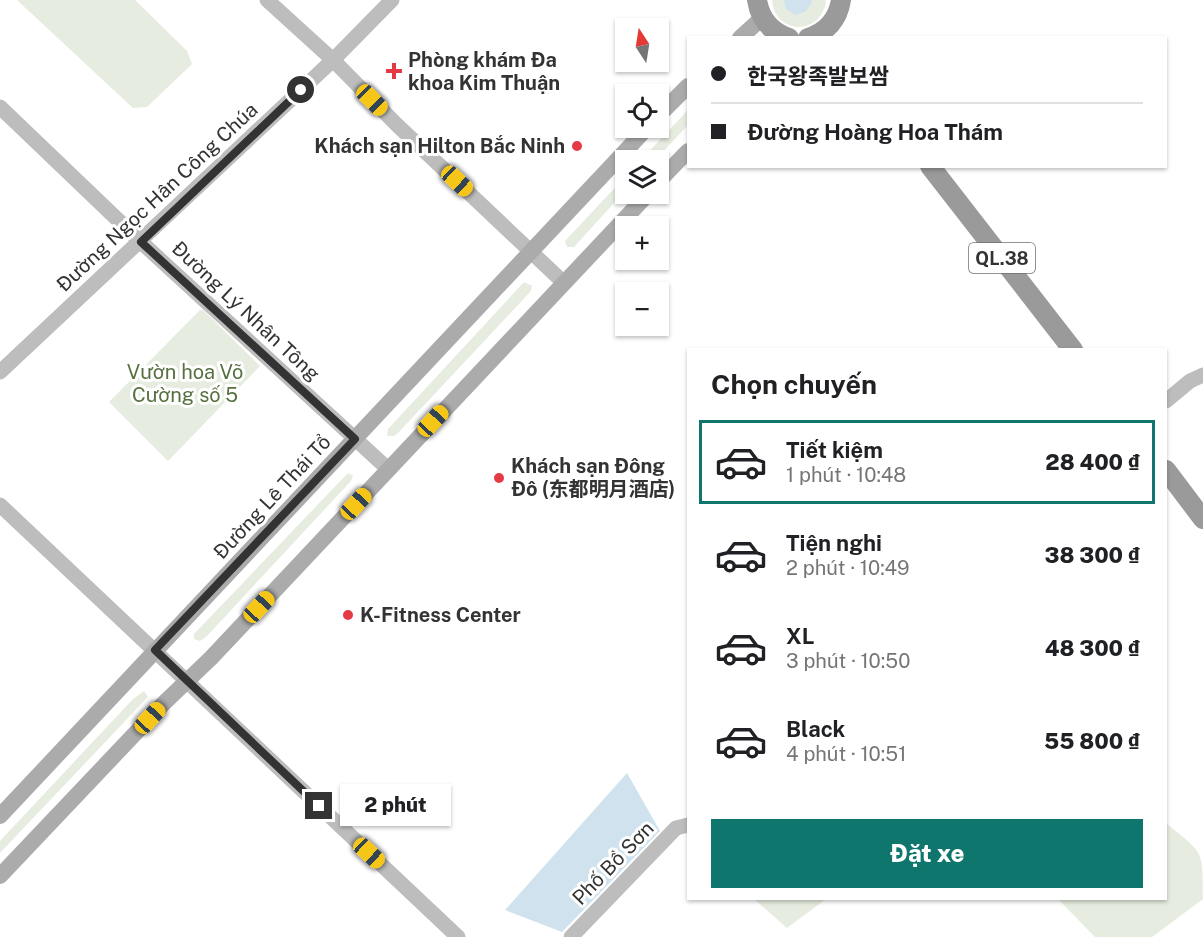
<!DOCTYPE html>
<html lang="vi">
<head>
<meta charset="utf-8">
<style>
  :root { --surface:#fff; --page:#f2f2f2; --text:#202124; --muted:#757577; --line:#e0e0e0; --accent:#0f766e }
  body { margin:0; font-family:"Public Sans","Noto Sans SC","Noto Sans KR",sans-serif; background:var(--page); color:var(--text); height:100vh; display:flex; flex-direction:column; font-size:22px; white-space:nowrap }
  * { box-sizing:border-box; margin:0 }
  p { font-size:20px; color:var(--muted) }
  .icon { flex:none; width:33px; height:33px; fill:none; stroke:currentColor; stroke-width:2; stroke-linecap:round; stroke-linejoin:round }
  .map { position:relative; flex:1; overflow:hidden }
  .panel { position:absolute; left:687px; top:348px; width:480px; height:552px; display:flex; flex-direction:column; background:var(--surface); border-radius:0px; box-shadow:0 2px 4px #0004 }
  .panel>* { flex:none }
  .top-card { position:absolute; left:687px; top:36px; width:480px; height:132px; border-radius:0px; box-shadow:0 2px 4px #0004; display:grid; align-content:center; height:132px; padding:0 24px; background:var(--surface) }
  .needle { width:39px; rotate:348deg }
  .fabs { position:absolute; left:615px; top:18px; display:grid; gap:12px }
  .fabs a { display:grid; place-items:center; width:54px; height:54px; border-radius:0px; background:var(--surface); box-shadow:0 2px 4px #0004; font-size:30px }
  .end { position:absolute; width:27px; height:27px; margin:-14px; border:8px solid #333; background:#fff; box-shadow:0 0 0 3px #fff }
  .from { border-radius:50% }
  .bubble { position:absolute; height:42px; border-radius:0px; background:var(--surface); box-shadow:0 2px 4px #0004; font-size:20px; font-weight:800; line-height:42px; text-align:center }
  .car { position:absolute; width:18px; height:36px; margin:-18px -9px; border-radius:8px; box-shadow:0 0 4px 2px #0007; background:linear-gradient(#f5c518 24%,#345 0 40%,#f5c518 0 76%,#345 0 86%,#f5c518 0) }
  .top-card b { display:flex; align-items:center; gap:21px; height:57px; font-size:22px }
  .top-card b+b { border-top:2px solid var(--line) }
  .top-card i { width:15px; height:15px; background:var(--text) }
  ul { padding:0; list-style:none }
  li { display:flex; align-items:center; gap:18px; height:84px; margin:0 12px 9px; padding:0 12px; border:3px solid transparent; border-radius:0px }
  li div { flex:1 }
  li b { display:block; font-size:22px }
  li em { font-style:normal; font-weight:800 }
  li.active { border-color:var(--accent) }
  li>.icon { width:54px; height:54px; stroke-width:1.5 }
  h2 { padding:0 24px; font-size:27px; line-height:72px }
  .action { display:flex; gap:12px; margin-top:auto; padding:12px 24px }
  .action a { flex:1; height:69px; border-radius:0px; background:var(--accent); color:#fff; font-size:24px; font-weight:800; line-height:69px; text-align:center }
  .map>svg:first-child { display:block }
  .green { fill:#e6ecdf }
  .water { fill:#cfe2ee }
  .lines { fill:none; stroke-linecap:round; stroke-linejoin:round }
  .secondary { stroke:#bdbdbd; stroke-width:15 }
  .primary { stroke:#ababab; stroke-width:16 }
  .highway { stroke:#9a9a9a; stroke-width:20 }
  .route { stroke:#333; stroke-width:8 }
  .poi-dot { fill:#e63946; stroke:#fff; stroke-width:2 }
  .labels { text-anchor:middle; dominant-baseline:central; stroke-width:6; stroke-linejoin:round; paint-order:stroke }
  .shield { fill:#fff; stroke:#707070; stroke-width:1.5 }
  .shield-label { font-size:18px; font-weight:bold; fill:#333 }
  .poi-label { font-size:20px; font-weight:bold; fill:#333; stroke:#fff; text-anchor:start }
  .street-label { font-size:20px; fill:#333; stroke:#fff }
  .park-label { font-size:20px; fill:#56703f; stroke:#fff }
</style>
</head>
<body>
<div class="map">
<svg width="1203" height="937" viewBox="0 0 1203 937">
  <rect width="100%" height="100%" fill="#fff"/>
  <g class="green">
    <polygon points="17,0 135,0 187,51 192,64 147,107 133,108"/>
    <path d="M772 0H825L826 2C823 17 813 27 797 27 782 25 773 15 772 0Z"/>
    <polygon points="688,110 688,125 655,160 641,160"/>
    <polygon points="625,177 625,191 574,247 567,247 565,241"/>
    <polygon points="524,282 532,286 531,291 398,433 394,436 387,436 388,429"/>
    <polygon points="200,310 203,310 260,366 168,461 109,402"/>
    <polygon points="348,473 353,476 351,481 206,637 200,641 194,639 194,634"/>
    <polygon points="144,691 148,697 145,700 0,853 0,841 133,699"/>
    <path d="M1166 823C1203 854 1203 847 1203 899L1152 937H1095L1058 899 1166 898Z"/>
    <polygon points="754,899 826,899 787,928"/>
  </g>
  <g class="water">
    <polygon points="784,0 811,0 812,2 806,11 796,15 786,9"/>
    <polygon points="627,773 660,831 562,932 505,910"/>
  </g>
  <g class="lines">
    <g class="secondary">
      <polyline points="267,0 333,60 396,124 563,282"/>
      <polyline points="0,107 141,242 388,469"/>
      <polyline points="0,372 333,60 392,0"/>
      <polyline points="1166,401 1190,381 1203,375"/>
      <polyline points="0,505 458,937"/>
      <polyline points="571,937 676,828 688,825"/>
    </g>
    <g class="primary">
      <polyline points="740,38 762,18"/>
      <polyline points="658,116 688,86"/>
      <polyline points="658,182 688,151"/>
      <polyline points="0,816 647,128"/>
      <polyline points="0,876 164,703 211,658 648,194"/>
    </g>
    <g class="highway">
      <path d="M757 0C760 19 771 32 789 38"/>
      <path d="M808 38C827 32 838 19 841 0"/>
      <polyline points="930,166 1073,350"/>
      <polyline points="1166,470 1203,519"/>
    </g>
  </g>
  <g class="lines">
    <polyline class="route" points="301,90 141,242 355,439 155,650 319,806"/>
  </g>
  <g class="poi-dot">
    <path d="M391 62h6v6h6v6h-6v6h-6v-6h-6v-6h6z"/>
    <circle cx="577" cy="146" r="6"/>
    <circle cx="499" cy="478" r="6"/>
    <circle cx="348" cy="615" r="6"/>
  </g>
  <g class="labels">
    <rect class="shield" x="969" y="243" width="66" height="30" rx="4.5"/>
    <g class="shield-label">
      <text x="1002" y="258">QL.38</text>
    </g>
    <g class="poi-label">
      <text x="408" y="60">Phòng khám Đa<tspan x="408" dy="23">khoa Kim Thuận</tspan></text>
      <text x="565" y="146" text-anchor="end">Khách sạn Hilton Bắc Ninh</text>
      <text x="511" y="466">Khách sạn Đông<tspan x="511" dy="23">Đô (东都明月酒店)</tspan></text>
      <text x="360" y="615">K-Fitness Center</text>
    </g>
    <g class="street-label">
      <text transform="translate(157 197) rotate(-43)">Đường Ngọc Hân Công Chúa</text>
      <text transform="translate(246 311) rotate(43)">Đường Lý Nhân Tông</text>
      <text transform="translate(272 497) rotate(-47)">Đường Lê Thái Tổ</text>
      <text transform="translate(613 863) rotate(-46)">Phố Bồ Sơn</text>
    </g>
    <g class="park-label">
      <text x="185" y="372">Vườn hoa Võ<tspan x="185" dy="23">Cường số 5</tspan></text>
    </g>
  </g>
</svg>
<div class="fabs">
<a><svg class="needle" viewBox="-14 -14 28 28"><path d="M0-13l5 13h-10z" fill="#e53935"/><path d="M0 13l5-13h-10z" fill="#757577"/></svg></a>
<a><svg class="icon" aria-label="locate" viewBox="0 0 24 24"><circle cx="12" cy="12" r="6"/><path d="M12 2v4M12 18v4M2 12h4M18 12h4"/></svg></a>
<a><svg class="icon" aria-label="layers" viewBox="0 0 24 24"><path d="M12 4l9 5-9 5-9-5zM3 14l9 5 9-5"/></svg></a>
<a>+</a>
<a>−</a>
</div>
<i class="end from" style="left:301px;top:90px"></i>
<i class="end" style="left:319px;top:806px"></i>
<div class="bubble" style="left:340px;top:784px;width:111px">2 phút</div>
<i class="car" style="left:372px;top:100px;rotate:135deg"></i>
<i class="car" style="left:457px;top:181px;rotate:133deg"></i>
<i class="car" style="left:433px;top:421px;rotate:43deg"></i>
<i class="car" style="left:356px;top:504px;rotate:43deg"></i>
<i class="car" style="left:259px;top:607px;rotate:43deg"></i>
<i class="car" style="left:150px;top:718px;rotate:43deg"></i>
<i class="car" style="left:369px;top:853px;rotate:133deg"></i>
<div class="top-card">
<b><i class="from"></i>한국왕족발보쌈</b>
<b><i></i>Đường Hoàng Hoa Thám</b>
</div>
<section class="panel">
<h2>Chọn chuyến</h2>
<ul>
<li class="active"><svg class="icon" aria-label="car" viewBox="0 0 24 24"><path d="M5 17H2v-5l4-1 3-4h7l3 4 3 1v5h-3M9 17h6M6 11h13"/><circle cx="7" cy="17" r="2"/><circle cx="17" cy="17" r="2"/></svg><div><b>Tiết kiệm</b><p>1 phút · 10:48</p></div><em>28 400 ₫</em></li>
<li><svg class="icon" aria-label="car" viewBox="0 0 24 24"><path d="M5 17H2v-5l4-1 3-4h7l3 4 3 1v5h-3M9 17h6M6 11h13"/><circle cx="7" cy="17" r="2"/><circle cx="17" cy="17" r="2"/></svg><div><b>Tiện nghi</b><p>2 phút · 10:49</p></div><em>38 300 ₫</em></li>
<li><svg class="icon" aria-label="car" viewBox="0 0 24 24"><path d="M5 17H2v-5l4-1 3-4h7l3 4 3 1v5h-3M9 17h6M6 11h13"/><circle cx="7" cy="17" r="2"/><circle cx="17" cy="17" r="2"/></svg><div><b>XL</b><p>3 phút · 10:50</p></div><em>48 300 ₫</em></li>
<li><svg class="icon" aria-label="car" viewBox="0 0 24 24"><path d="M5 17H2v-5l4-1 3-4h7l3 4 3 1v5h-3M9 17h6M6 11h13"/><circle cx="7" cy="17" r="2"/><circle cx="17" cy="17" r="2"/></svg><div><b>Black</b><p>4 phút · 10:51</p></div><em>55 800 ₫</em></li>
</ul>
<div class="action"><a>Đặt xe</a></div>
</section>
</div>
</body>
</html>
